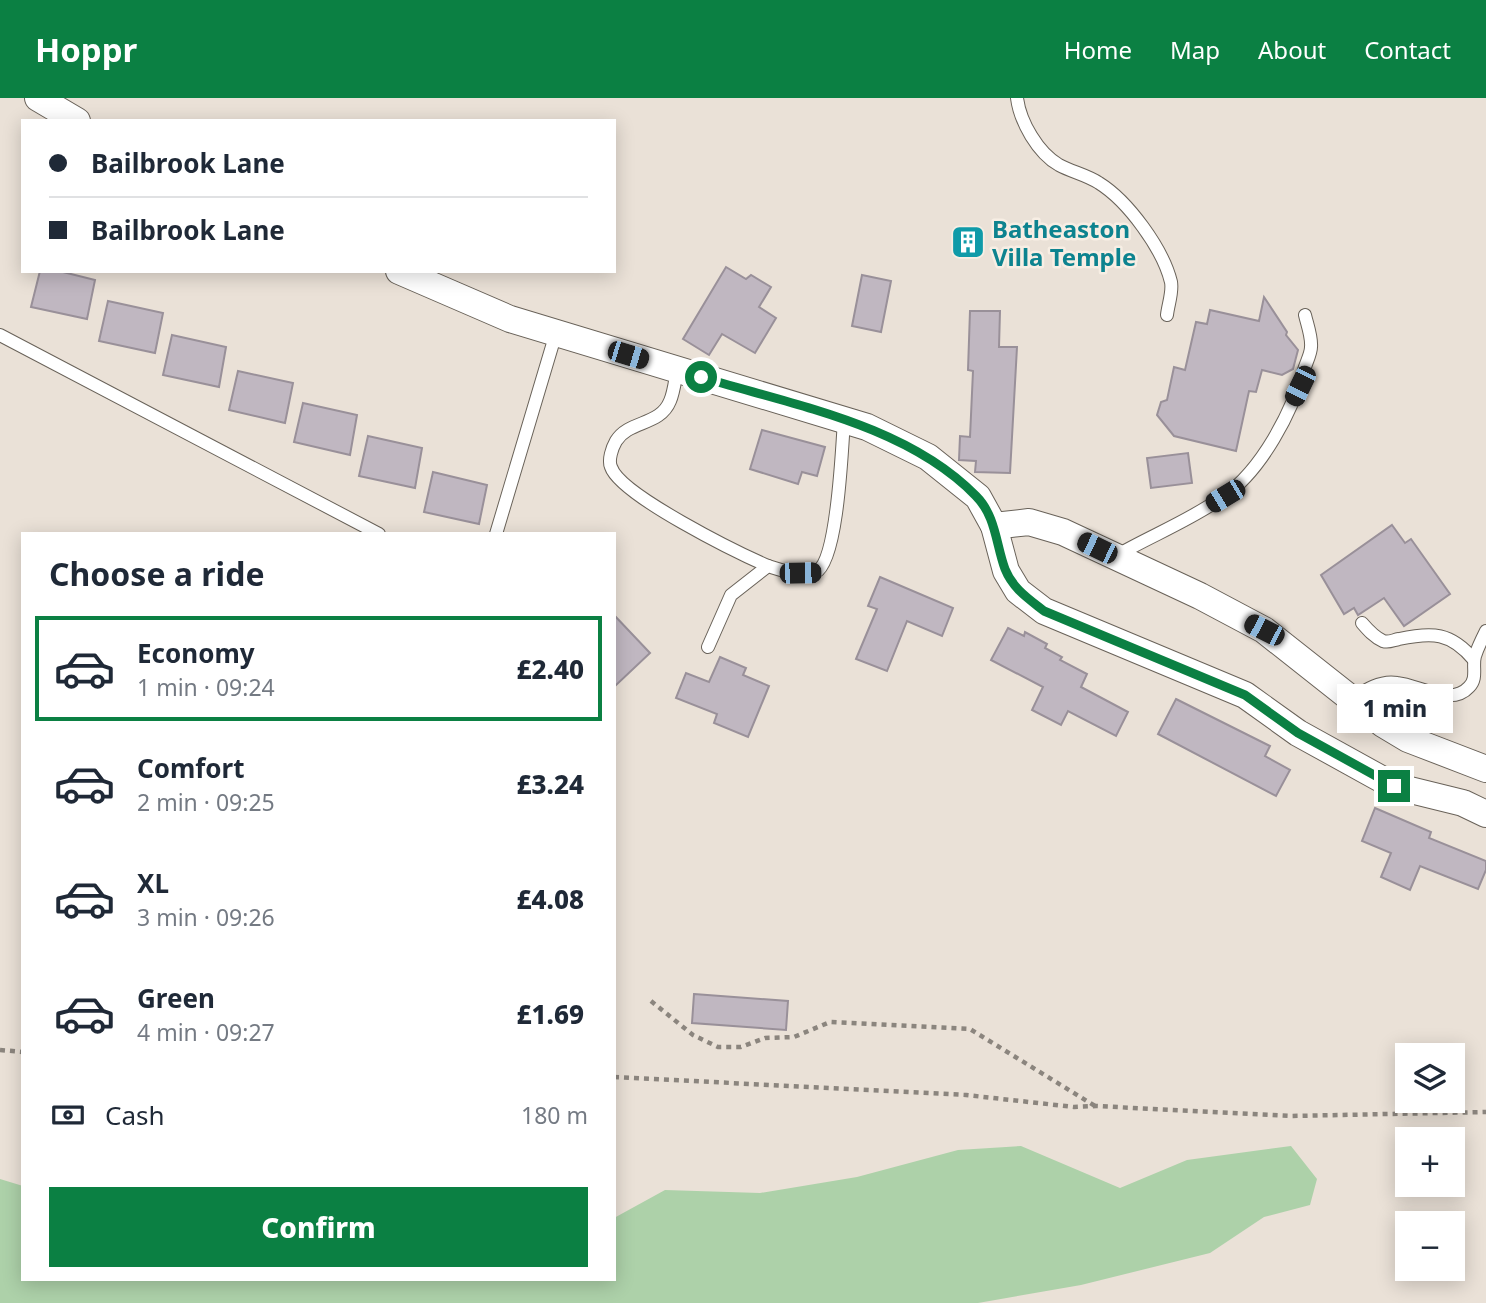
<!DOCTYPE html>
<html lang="en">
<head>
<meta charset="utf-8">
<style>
  :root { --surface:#fff; --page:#f2f2f3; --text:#1f2937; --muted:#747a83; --line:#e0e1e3; --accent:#0b8043 }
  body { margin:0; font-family:"Noto Sans",sans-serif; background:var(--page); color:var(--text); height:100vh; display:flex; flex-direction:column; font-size:26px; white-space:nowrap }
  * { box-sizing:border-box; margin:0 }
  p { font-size:23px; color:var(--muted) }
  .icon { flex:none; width:38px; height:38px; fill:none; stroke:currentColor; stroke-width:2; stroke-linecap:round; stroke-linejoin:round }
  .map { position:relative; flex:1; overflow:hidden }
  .sheet { position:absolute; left:21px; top:434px; width:595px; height:749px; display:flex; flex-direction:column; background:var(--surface); border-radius:0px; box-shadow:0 4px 18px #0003 }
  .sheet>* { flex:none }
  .banner { position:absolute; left:21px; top:21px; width:595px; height:154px; border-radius:0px; box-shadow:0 4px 18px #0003; display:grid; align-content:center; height:154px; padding:0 28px; background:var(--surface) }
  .controls { position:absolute; left:1395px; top:945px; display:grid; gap:14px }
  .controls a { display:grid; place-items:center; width:70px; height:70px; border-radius:0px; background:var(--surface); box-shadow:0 4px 18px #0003; font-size:35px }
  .end { position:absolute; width:32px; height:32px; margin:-16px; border:9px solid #0b8043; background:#fff; box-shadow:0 0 0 4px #fff }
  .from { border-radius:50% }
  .bubble { position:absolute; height:49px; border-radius:0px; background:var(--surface); box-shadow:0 4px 18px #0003; font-size:23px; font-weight:800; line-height:49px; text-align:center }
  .car { position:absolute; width:21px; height:42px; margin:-21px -10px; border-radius:9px; box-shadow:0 0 5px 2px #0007; background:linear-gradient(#222 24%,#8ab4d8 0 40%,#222 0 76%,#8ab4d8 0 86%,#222 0) }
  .banner b { display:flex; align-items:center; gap:24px; height:66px; font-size:26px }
  .banner b+b { border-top:2px solid var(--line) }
  .banner i { width:18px; height:18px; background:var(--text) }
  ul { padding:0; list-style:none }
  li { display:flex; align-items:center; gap:21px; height:105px; margin:0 14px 10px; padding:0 14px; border:4px solid transparent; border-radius:0px }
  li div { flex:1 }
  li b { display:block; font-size:26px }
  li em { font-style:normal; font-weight:800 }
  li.current { border-color:var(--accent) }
  li>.icon { width:63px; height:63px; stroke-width:1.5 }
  h2 { padding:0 28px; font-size:32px; line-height:84px }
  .pay { display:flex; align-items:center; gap:18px; height:77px; padding:0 28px; font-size:26px }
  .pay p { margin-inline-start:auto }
  .primary-button { display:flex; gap:14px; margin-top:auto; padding:14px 28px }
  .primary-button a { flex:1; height:80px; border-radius:0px; background:var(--accent); color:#fff; font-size:28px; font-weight:800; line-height:80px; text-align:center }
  header { display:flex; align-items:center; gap:42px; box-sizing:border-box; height:98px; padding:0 35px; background:var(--accent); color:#fff }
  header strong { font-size:33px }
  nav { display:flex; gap:38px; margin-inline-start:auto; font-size:24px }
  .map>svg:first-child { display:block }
  .green { fill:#add1a9 }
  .building { fill:#c0b7c1; stroke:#999099; stroke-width:2 }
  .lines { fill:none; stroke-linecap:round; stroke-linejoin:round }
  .service-casing { stroke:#696259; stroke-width:14 }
  .minor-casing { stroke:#696259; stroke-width:28 }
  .path { stroke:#8b857e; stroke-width:4.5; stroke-dasharray:5 5; stroke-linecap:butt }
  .service { stroke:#fff; stroke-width:12 }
  .minor { stroke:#fff; stroke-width:26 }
  .route { stroke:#0b8043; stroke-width:9 }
  .labels { text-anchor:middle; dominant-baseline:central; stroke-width:5; stroke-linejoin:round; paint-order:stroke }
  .culture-label { font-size:24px; font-weight:bold; fill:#0d838f; stroke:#f7eee4; text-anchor:start }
</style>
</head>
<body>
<header>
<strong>Hoppr</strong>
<nav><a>Home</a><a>Map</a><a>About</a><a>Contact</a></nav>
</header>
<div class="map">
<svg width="1486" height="1205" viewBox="0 0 1486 1205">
  <rect width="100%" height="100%" fill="#eae1d7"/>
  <polygon class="green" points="1021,1048 1120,1090 1187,1062 1291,1048 1317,1081 1310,1107 1264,1119 1210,1155 1081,1187 978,1205 0,1205 0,1081 23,1088 23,1181 614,1181 614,1120 665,1092 760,1095 857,1079 958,1052"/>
  <g class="building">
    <circle cx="968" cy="143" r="13"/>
    <polygon points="726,169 746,181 751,177 771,189 759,209 776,220 755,255 722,236 709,257 683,241"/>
    <polygon points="40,173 59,173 95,182 87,221 31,209"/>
    <polygon points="862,177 891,183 881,234 852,228"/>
    <polygon points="1264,199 1287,234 1286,237 1298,252 1293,271 1282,277 1262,272 1256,294 1249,293 1236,353 1174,338 1157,317 1161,304 1167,302 1174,269 1185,272 1196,224 1207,226 1210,212 1259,223"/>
    <polygon points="108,203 163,215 155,255 99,243"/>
    <polygon points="970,213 1000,213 999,249 1017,249 1010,375 975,374 976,363 959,362 960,338 970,339 973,273 968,272"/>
    <polygon points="172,237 226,249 219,289 163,277"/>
    <polygon points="238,273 293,285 285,325 229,312"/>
    <polygon points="303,305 357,317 350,357 294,344"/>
    <polygon points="762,332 825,349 817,378 802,374 798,386 750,371"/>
    <polygon points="368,338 422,350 415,390 359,378"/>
    <polygon points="1188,355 1192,385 1151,390 1147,360"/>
    <polygon points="433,374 487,387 479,426 424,414"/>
    <polygon points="1392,427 1405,445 1411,441 1450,496 1404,528 1384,500 1358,517 1354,510 1344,516 1321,477"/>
    <polygon points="880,479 953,510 942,538 907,523 887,573 856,561 877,511 868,508"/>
    <polygon points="614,517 650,555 614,589"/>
    <polygon points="1008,530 1024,538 1025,534 1047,546 1045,550 1062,559 1060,562 1087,576 1081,589 1128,614 1116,638 1068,613 1061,627 1032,612 1043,589 991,562"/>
    <polygon points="720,559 746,570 743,577 769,588 748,639 714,625 717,616 676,600 686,575 709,584"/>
    <polygon points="1176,601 1270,648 1265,658 1290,672 1276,698 1158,636"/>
    <polygon points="1375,710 1431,734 1429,740 1486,763 1486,772 1478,791 1420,768 1410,792 1381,779 1391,755 1362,743"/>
    <polygon points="694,896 788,903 786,932 692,925"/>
  </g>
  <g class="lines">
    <g class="service-casing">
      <g id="service">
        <path d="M1017 0C1020 24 1038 55 1059 67 1072 74 1087 77 1099 85 1128 103 1163 151 1171 184 1173 194 1168 207 1167 217"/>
        <polyline points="0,237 379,436"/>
        <path d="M677 272C675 282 674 294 670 303 660 328 629 322 616 343 612 350 608 362 611 369 620 397 738 455 768 468"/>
        <polyline points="496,436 556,235"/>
        <path d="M1114 459C1150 438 1189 423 1223 399 1262 372 1292 314 1305 269 1307 263 1311 255 1311 249 1312 239 1307 226 1305 217"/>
        <path d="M1362 525C1368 532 1374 539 1383 543 1389 545 1393 542 1399 541 1432 534 1451 534 1474 562"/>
        <path d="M708 549 731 497 768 468C781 472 803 480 816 474 838 463 842 348 844 322"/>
        <path d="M1352 601C1365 592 1381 582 1397 585 1419 587 1451 609 1469 589 1478 580 1472 569 1475 558 1478 549 1482 541 1486 533"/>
      </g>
    </g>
    <g class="minor-casing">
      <g id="minor">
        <polyline points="38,0 77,23"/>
        <polyline points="399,173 510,221 867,329 928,359 978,399 994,428 1029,424 1063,434 1200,498 1264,532 1383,626 1408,641 1486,671"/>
        <polyline points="994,428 1006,473 1018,493 1044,513 1245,597 1298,635 1394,688 1463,705 1486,716"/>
      </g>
    </g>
    <g class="path">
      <polyline points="651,903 693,937 718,949 741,949 765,940 794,939 830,924 970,931 1095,1008"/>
      <polyline points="0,952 23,954"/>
      <polyline points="614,979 966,997 1074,1009 1096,1008 1291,1018 1486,1014"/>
    </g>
    <use href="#service" class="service"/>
    <use href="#minor" class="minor"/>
  </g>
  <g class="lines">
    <path class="route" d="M701 279C793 307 907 327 976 398 996 418 996 447 1005 471 1013 491 1029 501 1044 513L1245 597 1298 635 1394 688"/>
  </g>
  <defs>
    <g id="building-square" transform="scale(1.75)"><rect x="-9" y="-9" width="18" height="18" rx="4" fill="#0f9aa8" stroke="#f7eee4"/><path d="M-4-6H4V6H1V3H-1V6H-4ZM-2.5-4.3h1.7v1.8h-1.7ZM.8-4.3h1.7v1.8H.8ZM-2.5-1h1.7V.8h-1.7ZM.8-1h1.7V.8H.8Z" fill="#fff"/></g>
  </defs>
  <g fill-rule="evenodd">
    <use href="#building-square" x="968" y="144"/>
  </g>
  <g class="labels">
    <g class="culture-label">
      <text x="992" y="130">Batheaston<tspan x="992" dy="28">Villa Temple</tspan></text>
    </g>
  </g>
</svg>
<div class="controls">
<a><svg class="icon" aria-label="layers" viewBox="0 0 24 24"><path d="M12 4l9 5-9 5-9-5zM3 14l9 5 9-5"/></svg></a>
<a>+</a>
<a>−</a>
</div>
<i class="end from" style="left:701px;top:279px"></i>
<i class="end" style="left:1394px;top:688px"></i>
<div class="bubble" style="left:1337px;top:586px;width:116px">1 min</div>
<i class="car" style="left:628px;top:257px;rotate:107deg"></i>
<i class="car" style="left:1300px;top:288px;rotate:206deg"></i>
<i class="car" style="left:1225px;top:398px;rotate:239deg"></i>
<i class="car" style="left:1097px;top:450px;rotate:296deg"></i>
<i class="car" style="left:800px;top:475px;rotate:89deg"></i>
<i class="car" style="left:1264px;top:532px;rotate:297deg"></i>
<div class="banner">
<b><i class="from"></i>Bailbrook Lane</b>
<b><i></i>Bailbrook Lane</b>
</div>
<section class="sheet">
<h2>Choose a ride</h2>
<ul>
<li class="current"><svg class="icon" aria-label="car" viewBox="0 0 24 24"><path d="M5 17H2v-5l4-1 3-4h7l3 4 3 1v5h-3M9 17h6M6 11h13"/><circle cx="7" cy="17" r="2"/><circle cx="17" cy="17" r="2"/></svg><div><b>Economy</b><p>1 min · 09:24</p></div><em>£2.40</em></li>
<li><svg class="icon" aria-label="car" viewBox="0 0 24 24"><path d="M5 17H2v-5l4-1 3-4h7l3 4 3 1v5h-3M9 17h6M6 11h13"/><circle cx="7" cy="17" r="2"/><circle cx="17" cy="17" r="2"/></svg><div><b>Comfort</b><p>2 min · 09:25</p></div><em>£3.24</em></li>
<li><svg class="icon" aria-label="car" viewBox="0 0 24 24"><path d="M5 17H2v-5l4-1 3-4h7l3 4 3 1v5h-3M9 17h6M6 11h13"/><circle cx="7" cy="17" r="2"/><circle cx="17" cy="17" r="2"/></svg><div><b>XL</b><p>3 min · 09:26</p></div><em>£4.08</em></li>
<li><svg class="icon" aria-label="car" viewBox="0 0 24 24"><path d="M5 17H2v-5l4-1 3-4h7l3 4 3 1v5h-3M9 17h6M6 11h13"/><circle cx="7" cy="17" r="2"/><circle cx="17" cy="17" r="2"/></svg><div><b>Green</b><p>4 min · 09:27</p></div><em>£1.69</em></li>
</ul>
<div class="pay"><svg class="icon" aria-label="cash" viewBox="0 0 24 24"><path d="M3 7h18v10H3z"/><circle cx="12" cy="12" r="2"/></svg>Cash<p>180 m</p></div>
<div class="primary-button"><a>Confirm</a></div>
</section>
</div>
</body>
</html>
